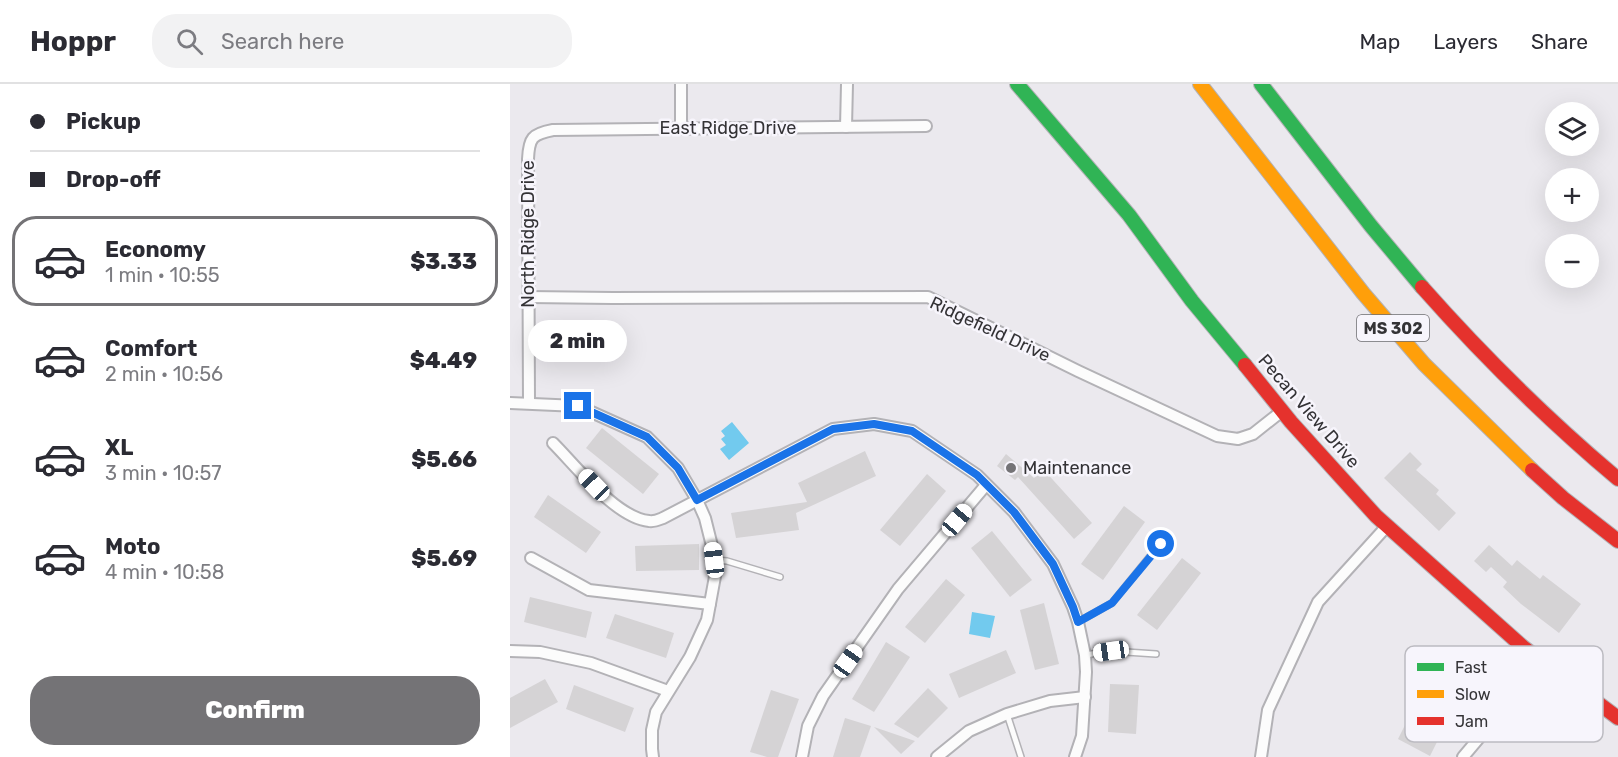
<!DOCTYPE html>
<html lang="en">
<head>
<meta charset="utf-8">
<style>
  :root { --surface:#fff; --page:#f2f2f3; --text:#2b2b33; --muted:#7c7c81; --line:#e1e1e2; --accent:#747376 }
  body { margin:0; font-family:Rubik,sans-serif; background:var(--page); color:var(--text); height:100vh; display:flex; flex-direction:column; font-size:22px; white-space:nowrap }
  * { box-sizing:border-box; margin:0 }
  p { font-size:20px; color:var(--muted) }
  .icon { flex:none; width:33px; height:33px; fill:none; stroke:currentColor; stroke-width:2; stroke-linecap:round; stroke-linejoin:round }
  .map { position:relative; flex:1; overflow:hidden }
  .details { display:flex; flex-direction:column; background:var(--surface); width:510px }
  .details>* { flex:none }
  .banner { display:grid; align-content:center; height:132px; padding:0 30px; background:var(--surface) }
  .tools { position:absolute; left:1035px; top:18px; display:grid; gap:12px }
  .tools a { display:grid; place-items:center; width:54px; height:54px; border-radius:50%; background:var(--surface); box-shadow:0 6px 24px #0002; font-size:30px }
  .end { position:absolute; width:27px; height:27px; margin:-14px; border:8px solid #1a73e8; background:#fff; box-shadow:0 0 0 3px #fff }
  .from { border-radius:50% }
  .bubble { position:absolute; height:42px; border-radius:21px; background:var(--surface); box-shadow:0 6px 24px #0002; font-size:20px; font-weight:800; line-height:42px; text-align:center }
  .car { position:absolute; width:18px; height:36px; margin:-18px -9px; border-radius:8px; box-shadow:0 0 4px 2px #0007; background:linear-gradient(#fff 24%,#345 0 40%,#fff 0 76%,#345 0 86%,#fff 0) }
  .banner b { display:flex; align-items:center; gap:21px; height:57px; font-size:22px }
  .banner b+b { border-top:2px solid var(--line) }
  .banner i { width:15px; height:15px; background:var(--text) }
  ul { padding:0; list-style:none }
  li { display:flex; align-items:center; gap:18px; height:90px; margin:0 12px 9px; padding:0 18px; border:3px solid transparent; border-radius:24px }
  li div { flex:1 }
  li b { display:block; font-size:22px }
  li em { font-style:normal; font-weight:800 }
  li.selected { border-color:var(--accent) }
  li>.icon { width:54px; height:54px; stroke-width:1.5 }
  .action { display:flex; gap:12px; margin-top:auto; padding:12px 30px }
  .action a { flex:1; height:69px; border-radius:24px; background:var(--accent); color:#fff; font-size:24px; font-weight:800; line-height:69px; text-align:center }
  header { display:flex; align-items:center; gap:36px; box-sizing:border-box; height:84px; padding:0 30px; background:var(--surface); border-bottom:2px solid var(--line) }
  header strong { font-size:28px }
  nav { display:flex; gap:33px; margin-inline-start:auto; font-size:21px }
  .search { width:420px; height:54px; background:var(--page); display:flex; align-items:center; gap:15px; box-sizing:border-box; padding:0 21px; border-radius:24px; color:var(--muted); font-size:22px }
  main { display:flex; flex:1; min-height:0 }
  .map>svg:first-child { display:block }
  .water { fill:#72caee }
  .building { fill:#d5d3d5 }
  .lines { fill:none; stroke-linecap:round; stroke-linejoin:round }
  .lane-casing { stroke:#b3b2b6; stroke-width:8 }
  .street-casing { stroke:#b3b2b6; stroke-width:14 }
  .fast-casing { stroke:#b3b2b6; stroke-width:16 }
  .slow-casing { stroke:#b3b2b6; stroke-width:16 }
  .jam-casing { stroke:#b3b2b6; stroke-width:16 }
  .lane { stroke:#fcfcfc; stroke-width:5 }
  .street { stroke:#fcfcfc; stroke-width:10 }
  .fast { stroke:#30b455; stroke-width:14 }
  .slow { stroke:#ff9f0a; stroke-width:14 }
  .jam { stroke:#e5322d; stroke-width:14 }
  .route { stroke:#1a73e8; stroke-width:8 }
  .poi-dot { fill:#747376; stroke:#f7f5fc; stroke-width:2 }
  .labels { text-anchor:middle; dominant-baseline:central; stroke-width:5; stroke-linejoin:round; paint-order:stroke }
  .shield { fill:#f7f5fc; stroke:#6e6d71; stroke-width:1.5 }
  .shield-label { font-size:16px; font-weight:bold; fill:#343336 }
  .street-label { font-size:18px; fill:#343336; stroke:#f7f5fc }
  .poi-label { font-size:18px; fill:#343336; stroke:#f7f5fc; text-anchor:start }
  .key { fill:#f7f5fc; stroke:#bcbbc1; stroke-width:1.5 }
  .key-label { font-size:16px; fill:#343336 }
</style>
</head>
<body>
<header>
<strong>Hoppr</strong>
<div class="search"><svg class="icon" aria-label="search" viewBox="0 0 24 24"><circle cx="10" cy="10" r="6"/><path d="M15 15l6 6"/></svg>Search here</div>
<nav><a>Map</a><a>Layers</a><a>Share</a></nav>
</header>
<main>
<section class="details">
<div class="banner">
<b><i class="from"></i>Pickup</b>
<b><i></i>Drop-off</b>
</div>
<ul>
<li class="selected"><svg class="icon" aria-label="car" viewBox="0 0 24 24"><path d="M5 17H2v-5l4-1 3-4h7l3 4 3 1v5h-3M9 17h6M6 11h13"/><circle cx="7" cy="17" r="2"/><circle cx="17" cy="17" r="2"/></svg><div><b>Economy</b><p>1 min · 10:55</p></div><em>$3.33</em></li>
<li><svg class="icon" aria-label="car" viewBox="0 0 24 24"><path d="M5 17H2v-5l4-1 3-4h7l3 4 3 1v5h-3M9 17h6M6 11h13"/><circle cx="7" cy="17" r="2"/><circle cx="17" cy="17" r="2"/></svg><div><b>Comfort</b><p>2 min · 10:56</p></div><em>$4.49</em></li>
<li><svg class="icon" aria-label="car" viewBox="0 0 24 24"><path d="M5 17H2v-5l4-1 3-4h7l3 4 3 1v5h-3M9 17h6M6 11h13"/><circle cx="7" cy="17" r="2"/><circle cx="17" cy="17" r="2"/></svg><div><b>XL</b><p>3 min · 10:57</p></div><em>$5.66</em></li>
<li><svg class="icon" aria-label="car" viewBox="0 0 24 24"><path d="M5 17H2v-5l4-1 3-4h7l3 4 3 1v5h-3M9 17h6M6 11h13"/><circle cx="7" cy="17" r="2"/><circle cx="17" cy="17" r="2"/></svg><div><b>Moto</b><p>4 min · 10:58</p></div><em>$5.69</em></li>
</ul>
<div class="action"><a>Confirm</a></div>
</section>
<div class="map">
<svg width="1108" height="673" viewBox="0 0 1108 673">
  <rect width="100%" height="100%" fill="#ebe9ee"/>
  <g class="water">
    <polygon points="222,338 239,359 219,376 210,365 216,361 211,355 215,352 211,347"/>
    <polygon points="462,528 485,532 480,554 459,550"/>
  </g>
  <g class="building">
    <polygon points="92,344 149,390 133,410 76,364"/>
    <polygon points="355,367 366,392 286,429 289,446 226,454 221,429 297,418 288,399"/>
    <polygon points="900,368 912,380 906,386 929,406 926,410 946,429 929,447 874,394"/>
    <polygon points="496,370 524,394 534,386 582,439 564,455 508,393 505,396 487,382"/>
    <polygon points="417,390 436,407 390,462 370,446"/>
    <polygon points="38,411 91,448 76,469 24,433"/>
    <polygon points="614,422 635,438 593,496 571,480"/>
    <polygon points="482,447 522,496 500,513 461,464"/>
    <polygon points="189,460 189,486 126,487 125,462"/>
    <polygon points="979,461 1002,482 1007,476 1030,495 1033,491 1071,520 1049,549 1011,520 993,503 997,498 981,483 976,488 964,477"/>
    <polygon points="672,474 691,489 647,546 627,531"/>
    <polygon points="436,495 455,511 415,559 395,543"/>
    <polygon points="20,513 82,528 76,554 14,538"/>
    <polygon points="534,519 549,580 525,586 510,526"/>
    <polygon points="105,530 164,549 156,574 96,554"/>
    <polygon points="376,558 400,573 364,628 342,615"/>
    <polygon points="496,566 506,589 449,614 439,590"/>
    <polygon points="35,595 48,618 0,644 0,614"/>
    <polygon points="600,600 629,601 626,650 598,648"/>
    <polygon points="64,601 124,624 115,648 56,625"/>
    <polygon points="418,604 438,624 408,654 384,640"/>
    <polygon points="261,606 289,615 268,673 257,673 240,668"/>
    <polygon points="335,634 361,642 350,673 323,673"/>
    <polygon points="895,641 927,658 920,672 888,655"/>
    <polygon points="364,643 405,657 391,670"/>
  </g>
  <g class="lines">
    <g class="lane-casing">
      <g id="lane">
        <polyline points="205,476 217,477 270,493"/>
        <polyline points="568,538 602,519 650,460"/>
        <polyline points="575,571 601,567 646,570"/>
        <polyline points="497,630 511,673"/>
      </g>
    </g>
    <g class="street-casing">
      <g id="street">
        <polyline points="171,0 171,44"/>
        <polyline points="336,43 337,0"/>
        <polyline points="18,213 103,214 418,213 568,287 707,352 728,355 743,350 772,327"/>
        <polyline points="0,319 68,322 137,353 168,384 187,416 195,434 202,462 206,487 197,536 180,573 146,628 142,646 142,665 143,673"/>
        <path d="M19 319 18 75C19 54 22 50 43 46L416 42"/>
        <path d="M43 359C66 382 106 434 139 437 144 438 148 436 153 434L323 345 364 340 402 347 467 391 504 428 543 480 563 523 568 538 575 571 576 588 572 652 565 673"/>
        <polyline points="21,474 79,506 200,520"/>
        <polyline points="0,567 30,568 81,579 158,607"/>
        <polyline points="292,673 298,642 313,612 388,505 476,401"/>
        <polyline points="427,673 459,647 497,630 540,617 575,613"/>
        <polyline points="751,673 758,626 808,518 877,442"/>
        <polyline points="953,673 1033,578"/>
      </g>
    </g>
    <g class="fast-casing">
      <g id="fast">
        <polyline points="507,0 619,131 682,217 735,281"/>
        <polyline points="751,0 861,142 912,203"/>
      </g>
    </g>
    <g class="slow-casing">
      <polyline id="slow" points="690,0 853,209 914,280 1022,386"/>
    </g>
    <g class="jam-casing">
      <g id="jam">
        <path d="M912 203C973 272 1038 336 1108 395"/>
        <polyline points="735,281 781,338 866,432 1013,563 1108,634"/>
        <polyline points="1022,386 1053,414 1108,457"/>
      </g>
    </g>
    <use href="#lane" class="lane"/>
    <use href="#street" class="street"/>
    <use href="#fast" class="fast"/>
    <use href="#slow" class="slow"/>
    <use href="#jam" class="jam"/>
  </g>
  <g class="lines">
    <polyline class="route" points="68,322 137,353 168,384 187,416 323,345 364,340 402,347 467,391 504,428 543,480 563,523 568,538 602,519 651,460"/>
  </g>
  <circle class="poi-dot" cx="501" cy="384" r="6"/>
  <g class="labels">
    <rect class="shield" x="847" y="231" width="72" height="26" rx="4.5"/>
    <g class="shield-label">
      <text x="883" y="244">MS 302</text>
    </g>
    <g class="street-label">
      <text x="218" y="44">East Ridge Drive</text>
      <text transform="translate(18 150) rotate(-90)">North Ridge Drive</text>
      <text transform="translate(480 245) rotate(25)">Ridgefield Drive</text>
      <text transform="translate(799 327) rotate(49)">Pecan View Drive</text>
    </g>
    <g class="poi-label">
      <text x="513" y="384">Maintenance</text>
    </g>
  </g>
  <rect x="895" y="562" width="198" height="96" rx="9" class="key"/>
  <rect x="907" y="579" width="27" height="8" fill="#30b455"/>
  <rect x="907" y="606" width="27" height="8" fill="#ff9f0a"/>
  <rect x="907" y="633" width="27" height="8" fill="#e5322d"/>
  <g class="key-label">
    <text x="945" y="589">Fast</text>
    <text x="945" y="616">Slow</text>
    <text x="945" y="643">Jam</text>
  </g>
</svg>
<div class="tools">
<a><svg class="icon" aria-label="layers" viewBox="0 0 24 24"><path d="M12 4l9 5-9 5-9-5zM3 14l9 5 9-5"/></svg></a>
<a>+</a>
<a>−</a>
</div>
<i class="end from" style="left:651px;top:460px"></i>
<i class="end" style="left:68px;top:322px"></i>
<div class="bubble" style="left:18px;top:236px;width:99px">2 min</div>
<i class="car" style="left:84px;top:401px;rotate:316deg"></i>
<i class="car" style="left:447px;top:436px;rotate:40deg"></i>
<i class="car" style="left:204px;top:476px;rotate:353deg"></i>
<i class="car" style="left:601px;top:567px;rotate:262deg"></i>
<i class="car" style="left:338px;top:577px;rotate:35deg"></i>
</div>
</main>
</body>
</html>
